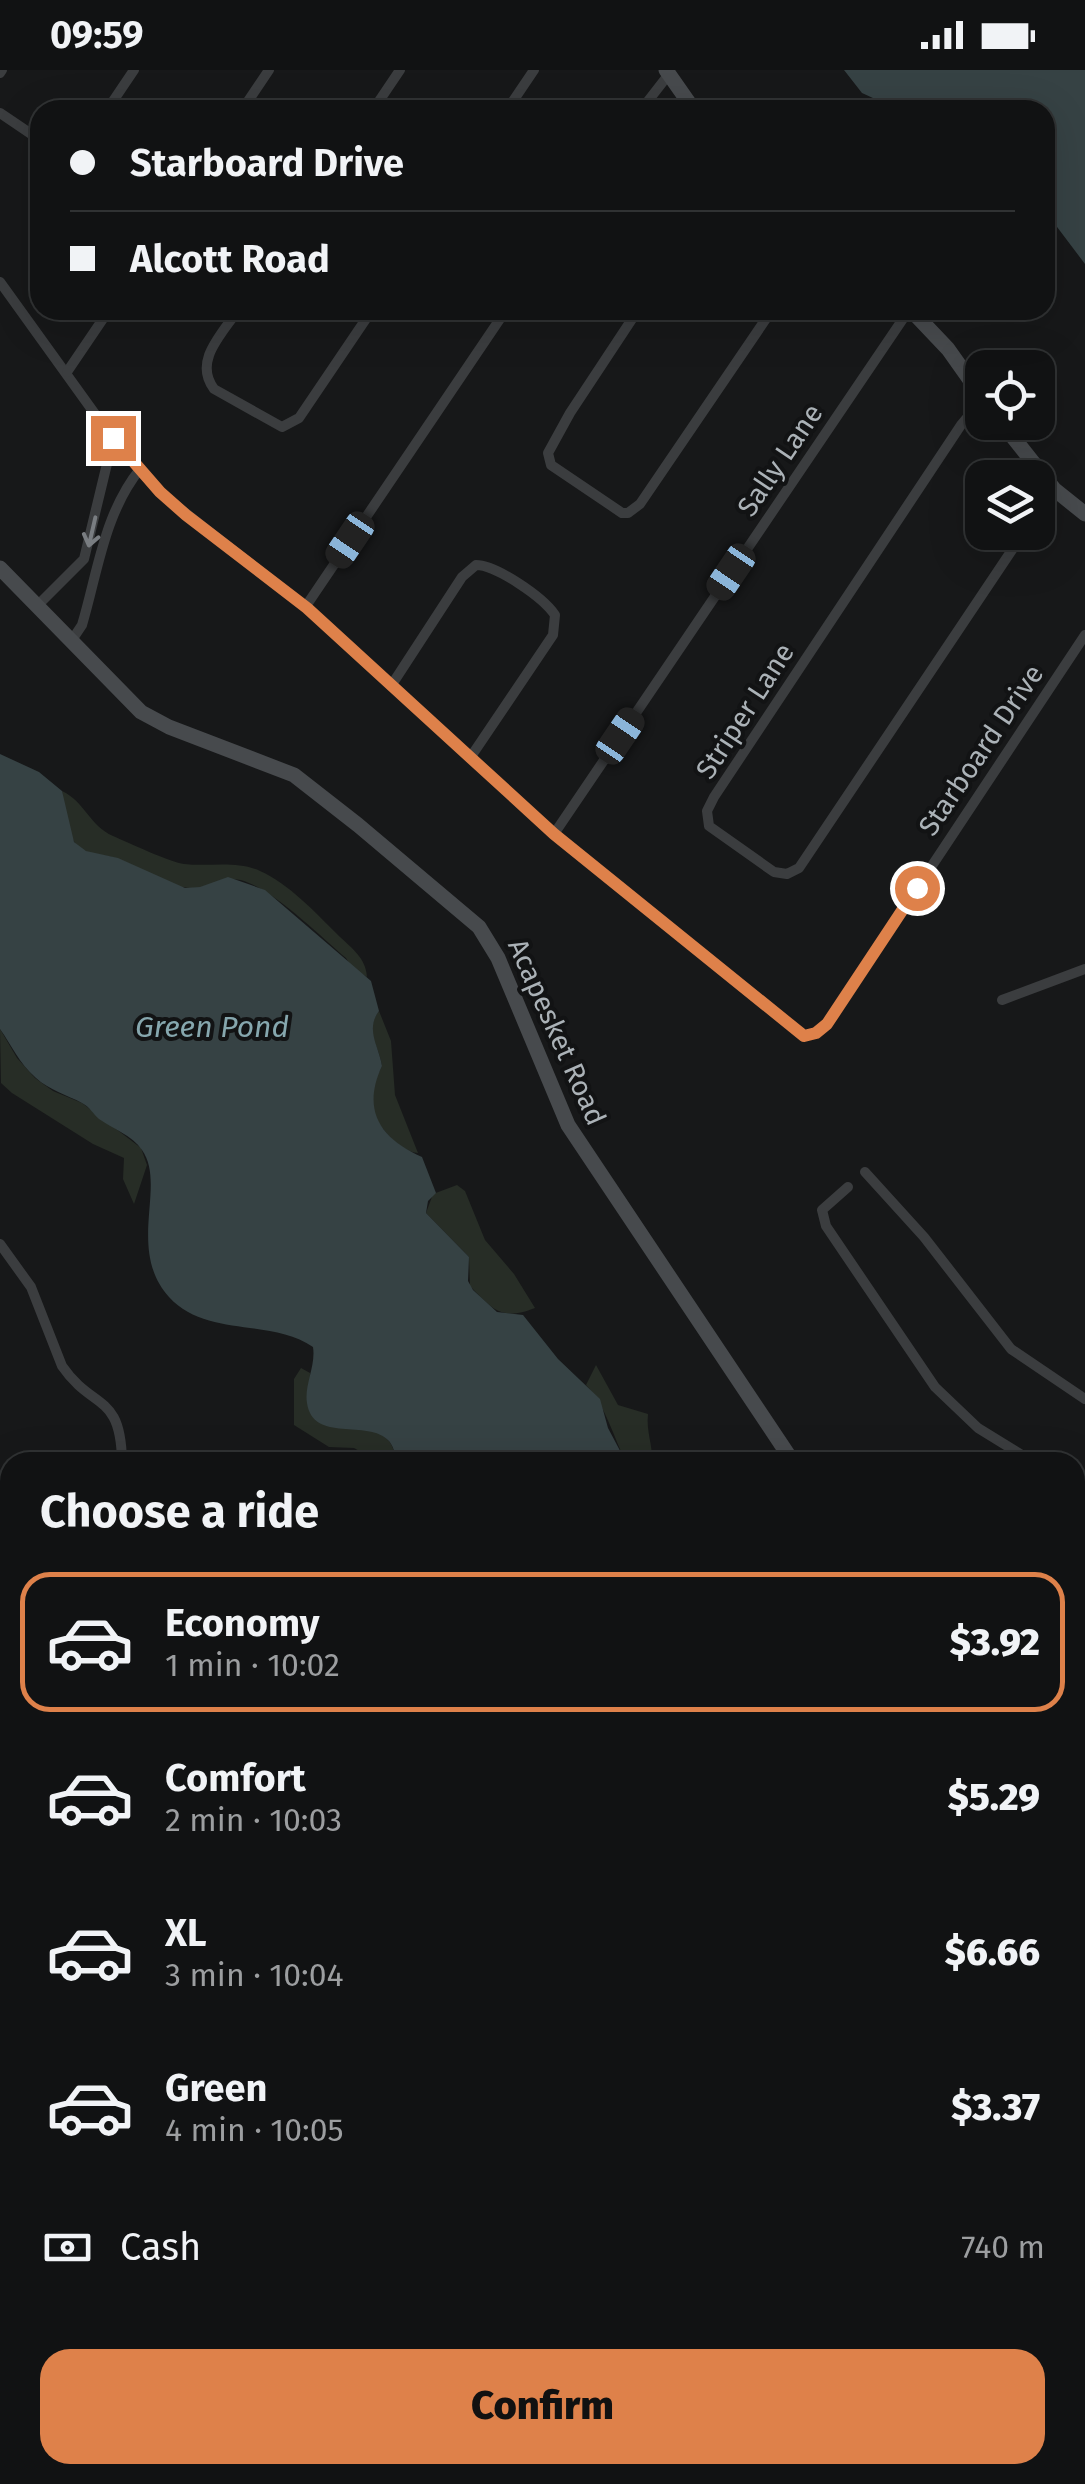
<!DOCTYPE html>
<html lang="en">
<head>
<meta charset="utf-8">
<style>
  :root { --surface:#111213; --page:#1e2021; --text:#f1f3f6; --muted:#9c9ea0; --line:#303233; --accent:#de814a }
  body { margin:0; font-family:"Fira Sans",sans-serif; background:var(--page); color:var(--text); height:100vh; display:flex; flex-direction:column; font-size:38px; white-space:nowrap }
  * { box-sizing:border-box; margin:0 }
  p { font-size:32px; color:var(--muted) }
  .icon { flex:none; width:55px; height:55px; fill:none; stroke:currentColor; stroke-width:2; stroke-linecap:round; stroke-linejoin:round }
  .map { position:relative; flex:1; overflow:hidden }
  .details { position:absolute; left:0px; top:1382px; width:1085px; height:1032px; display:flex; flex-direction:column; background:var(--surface); border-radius:30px 30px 0 0; box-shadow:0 10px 40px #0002,0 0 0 2px var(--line) }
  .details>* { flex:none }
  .top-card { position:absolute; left:30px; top:30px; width:1025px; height:220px; border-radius:30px; box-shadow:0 10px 40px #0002,0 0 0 2px var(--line); display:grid; align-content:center; height:220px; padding:0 40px; background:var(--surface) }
  .tools { position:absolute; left:965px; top:280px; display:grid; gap:20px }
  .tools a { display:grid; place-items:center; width:90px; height:90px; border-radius:20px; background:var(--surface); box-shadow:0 10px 40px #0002,0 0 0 2px var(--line); font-size:50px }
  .end { position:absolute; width:45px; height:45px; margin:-22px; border:12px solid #de814a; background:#fff; box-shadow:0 0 0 5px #fff }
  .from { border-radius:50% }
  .car { position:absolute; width:30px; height:60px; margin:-30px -15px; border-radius:12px; box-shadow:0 0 8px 2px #0007; background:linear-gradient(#222 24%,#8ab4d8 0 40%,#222 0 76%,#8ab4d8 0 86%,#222 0) }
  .top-card b { display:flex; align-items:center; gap:35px; height:95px; font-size:38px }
  .top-card b+b { border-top:2px solid var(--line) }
  .top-card i { width:25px; height:25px; background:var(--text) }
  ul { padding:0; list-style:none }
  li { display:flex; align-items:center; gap:30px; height:140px; margin:0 20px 15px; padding:0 20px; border:5px solid transparent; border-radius:30px }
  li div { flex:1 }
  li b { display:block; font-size:38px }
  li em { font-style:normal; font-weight:800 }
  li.selected { border-color:var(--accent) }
  li>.icon { width:90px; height:90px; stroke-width:1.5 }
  h2 { padding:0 40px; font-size:45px; line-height:120px }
  .pay { display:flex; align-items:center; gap:25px; height:110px; padding:0 40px; font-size:38px }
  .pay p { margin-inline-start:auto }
  .action { display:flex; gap:20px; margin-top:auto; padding:20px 40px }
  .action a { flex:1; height:115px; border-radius:30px; background:var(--accent); color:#111; font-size:40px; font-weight:800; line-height:115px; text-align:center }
  .status { display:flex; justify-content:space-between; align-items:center; height:70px; padding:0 50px; background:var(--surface); direction:ltr }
  .status svg { height:28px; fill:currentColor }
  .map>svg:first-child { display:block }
  .green { fill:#272d26 }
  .water { fill:#364244 }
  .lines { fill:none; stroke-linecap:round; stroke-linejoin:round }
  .street { stroke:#3b3d3f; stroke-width:10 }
  .secondary { stroke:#474a4d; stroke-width:15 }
  .oneway { stroke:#797d81 }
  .route { stroke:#de814a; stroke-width:12 }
  .labels { text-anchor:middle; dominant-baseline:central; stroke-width:8; stroke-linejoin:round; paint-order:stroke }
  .street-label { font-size:28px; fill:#abb2b7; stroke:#121314 }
  .water-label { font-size:30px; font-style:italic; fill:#86a7ae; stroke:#121314 }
</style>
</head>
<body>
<div class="status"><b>09:59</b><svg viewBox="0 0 49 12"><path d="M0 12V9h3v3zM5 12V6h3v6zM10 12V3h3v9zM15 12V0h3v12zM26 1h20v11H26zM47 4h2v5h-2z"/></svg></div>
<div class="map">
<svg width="1085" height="2414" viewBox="0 0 1085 2414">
  <rect width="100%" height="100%" fill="#171819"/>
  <g class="green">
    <path d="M62 721C84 731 90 756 113 766 127 772 172 793 184 794 210 797 236 790 260 801 289 814 315 842 337 864 350 877 366 887 367 907L351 897 346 888C320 866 280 826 249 813 226 802 212 819 190 818 164 817 141 797 118 789 104 783 86 787 75 773 68 763 62 734 62 721Z"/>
    <path d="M379 941 391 971 395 1025 418 1083C400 1082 373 1053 371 1034 370 1020 376 1008 382 996 379 975 364 961 379 941Z"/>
    <polygon points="0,959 17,988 35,1008 53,1021 82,1033 141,1078 147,1095 134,1134 123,1109 124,1088 93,1074 12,1023 1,1013"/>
    <path d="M457 1115 465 1121 485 1170 514 1204 535 1238C502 1251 493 1240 470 1216L469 1187 426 1143 433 1124Z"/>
    <path d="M596 1295 618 1335 648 1344C646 1362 653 1375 652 1392H626C613 1366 606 1336 586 1315Z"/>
    <path d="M301 1298 310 1303 309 1339C331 1371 368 1347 389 1371 394 1377 394 1386 400 1392H379L354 1378 329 1377 294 1355V1309Z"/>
    <polygon points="1075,2270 1085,2278 1085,2373 1075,2388"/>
    <polygon points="835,2405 1064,2405 1058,2414 829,2414"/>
  </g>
  <g class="water">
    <polygon points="844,0 1085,0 1085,194 1045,141 1045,40 899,40 862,23"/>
    <path d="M0 684 39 702 62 721 74 772 86 781 118 788 185 818 200 817 228 807 265 820 371 911 379 941C365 960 379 976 382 996 361 1041 381 1069 422 1087L436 1123 428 1131 426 1143 469 1187 468 1211 473 1220 497 1242 523 1245 558 1289 600 1329 608 1358 626 1392H400C394 1386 395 1378 389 1371 368 1348 313 1374 307 1333 304 1315 316 1296 313 1277 271 1248 206 1268 169 1227 126 1179 167 1115 142 1080 132 1065 113 1059 99 1049 93 1044 90 1037 82 1033 67 1025 49 1020 36 1008 19 993 12 976 0 959Z"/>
    <polygon points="1075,1961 1081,1979 1085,1981 1085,2239 1075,2229"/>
  </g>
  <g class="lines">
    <g class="street">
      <polyline points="0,3 2,0"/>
      <polyline points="107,40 134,0"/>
      <polyline points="242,40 269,0"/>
      <polyline points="373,40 400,0"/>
      <polyline points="507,40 534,0"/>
      <polyline points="641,40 669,4"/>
      <polyline points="0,43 40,70"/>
      <polyline points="0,212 113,369 160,423 307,538 554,764 804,966 816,963 827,954 1085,565"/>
      <path d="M238 240C222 264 193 291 214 319L282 357 299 348 372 240"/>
      <polyline points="638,240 570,343 548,383 551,395 622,443 628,443 640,434 772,240"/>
      <polyline points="67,302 109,240"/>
      <polyline points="982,330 961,355 714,727 707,741 709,756 774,802 787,804 799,798 1024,462"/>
      <polyline points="1038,443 1054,419"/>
      <polyline points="306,536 506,240"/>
      <polyline points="36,537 84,489 113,369"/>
      <path d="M72 570 82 555C98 501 104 444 140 399"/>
      <path d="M391 616 462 507 476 495C496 495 543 527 555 545L553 565 470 688"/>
      <polyline points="554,764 909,240"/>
      <polyline points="1002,930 1085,899"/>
      <polyline points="865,1102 924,1167 1011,1279 1085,1329"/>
      <polyline points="848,1117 822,1140 826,1156 935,1317 978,1358 1033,1392"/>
      <path d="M0 1174 31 1217 62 1296C93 1341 121 1322 122 1392"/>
      <polyline points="1075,1422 1085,1432"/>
      <polyline points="0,1598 10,1585"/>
      <polyline points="0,1740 10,1728"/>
      <polyline points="0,2161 10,2144"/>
      <polyline points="49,2414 54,2405"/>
      <polyline points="206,2414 211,2405"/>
      <polyline points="568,2414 574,2405"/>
      <polyline points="642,2414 648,2405"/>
      <polyline points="884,2414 889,2405"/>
    </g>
    <g class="secondary">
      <polyline points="666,0 694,40"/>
      <polyline points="911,240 948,279 982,327"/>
      <polyline points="1001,352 1054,419 1085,444"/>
      <polyline points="0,498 141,642 169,657 294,705 358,755 479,857 498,888 568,1055 793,1392"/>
      <polyline points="1075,1701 1085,1708"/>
      <polyline points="0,1894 10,1905"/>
      <polyline points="499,2405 508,2414"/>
    </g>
  </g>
  <defs><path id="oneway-shaft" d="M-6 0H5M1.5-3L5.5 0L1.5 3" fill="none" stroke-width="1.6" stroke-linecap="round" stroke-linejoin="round" transform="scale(2.5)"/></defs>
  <use class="oneway" href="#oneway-shaft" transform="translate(92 462) rotate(103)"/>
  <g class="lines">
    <polyline class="route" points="113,368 160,422 186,445 307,538 554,764 804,966 816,963 827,954 917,818"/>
  </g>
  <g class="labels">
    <g class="street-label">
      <text transform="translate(780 390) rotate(-56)">Sally Lane</text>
      <text transform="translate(745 641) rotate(-57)">Striper Lane</text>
      <text transform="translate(981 680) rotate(-56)">Starboard Drive</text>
      <text transform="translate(557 962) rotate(66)">Acapesket Road</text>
    </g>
    <g class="water-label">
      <text x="212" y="957">Green Pond</text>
    </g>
  </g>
</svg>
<div class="tools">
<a><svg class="icon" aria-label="locate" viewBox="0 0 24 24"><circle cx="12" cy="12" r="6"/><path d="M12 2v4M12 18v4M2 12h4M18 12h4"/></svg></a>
<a><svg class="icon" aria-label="layers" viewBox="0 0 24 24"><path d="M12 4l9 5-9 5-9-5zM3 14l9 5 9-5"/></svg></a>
</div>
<i class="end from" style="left:917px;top:818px"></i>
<i class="end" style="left:113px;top:368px"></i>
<i class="car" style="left:350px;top:470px;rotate:214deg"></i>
<i class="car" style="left:731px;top:502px;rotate:214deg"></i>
<i class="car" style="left:620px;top:666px;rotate:34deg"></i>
<div class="top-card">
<b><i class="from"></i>Starboard Drive</b>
<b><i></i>Alcott Road</b>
</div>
<section class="details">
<h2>Choose a ride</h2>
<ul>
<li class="selected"><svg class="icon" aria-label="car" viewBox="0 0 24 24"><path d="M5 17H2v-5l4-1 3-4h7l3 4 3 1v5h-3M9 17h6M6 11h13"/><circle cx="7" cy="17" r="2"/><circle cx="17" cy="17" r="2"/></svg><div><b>Economy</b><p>1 min · 10:02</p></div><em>$3.92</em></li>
<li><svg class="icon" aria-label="car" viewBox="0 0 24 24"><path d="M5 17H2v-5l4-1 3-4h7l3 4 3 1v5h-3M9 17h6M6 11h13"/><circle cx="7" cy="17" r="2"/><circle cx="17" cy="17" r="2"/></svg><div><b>Comfort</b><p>2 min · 10:03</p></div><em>$5.29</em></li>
<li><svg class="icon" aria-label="car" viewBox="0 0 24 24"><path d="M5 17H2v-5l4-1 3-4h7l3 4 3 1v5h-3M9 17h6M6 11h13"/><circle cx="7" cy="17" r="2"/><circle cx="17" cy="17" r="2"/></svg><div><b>XL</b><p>3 min · 10:04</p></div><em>$6.66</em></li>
<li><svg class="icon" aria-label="car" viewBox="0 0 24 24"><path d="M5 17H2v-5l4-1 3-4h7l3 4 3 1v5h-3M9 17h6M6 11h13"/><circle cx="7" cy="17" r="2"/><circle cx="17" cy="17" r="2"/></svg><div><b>Green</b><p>4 min · 10:05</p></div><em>$3.37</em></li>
</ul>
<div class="pay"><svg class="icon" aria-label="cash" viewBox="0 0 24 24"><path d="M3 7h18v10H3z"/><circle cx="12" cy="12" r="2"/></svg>Cash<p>740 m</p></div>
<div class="action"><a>Confirm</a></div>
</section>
</div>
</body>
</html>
